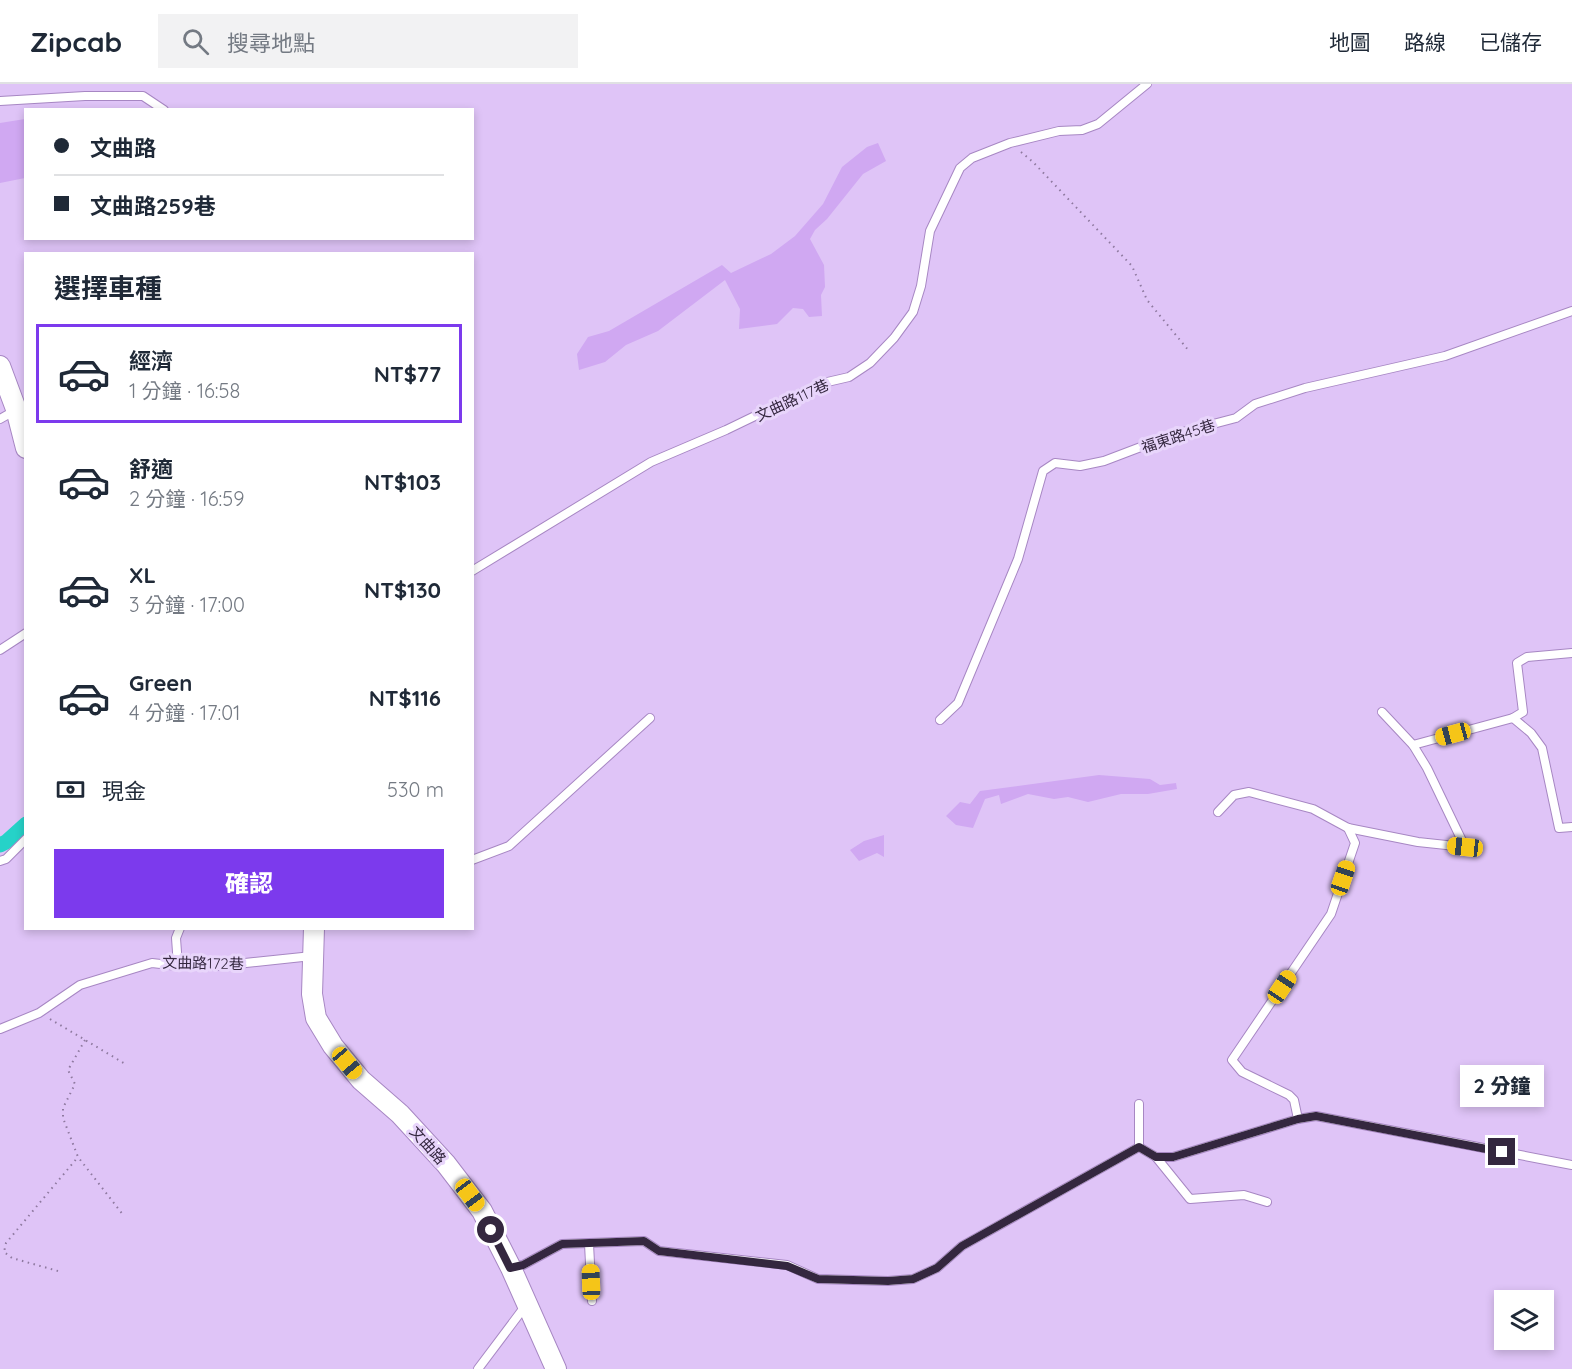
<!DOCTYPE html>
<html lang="zh-TW">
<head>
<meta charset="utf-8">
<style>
  :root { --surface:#fff; --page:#f2f2f3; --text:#1f2937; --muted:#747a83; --line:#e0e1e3; --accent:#7c3aed }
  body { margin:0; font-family:Quicksand,"Noto Sans TC",sans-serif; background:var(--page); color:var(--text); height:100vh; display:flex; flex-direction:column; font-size:22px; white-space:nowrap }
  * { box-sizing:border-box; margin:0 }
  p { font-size:20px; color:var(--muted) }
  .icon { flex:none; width:33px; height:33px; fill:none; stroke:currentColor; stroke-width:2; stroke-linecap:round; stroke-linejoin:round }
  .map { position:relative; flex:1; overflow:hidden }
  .details { position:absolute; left:24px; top:168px; width:450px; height:678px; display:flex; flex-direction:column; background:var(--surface); border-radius:0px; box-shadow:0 3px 9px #0003 }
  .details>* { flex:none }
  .hud { position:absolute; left:24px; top:24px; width:450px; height:132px; border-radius:0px; box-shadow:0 3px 9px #0003; display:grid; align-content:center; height:132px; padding:0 30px; background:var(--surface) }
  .tools { position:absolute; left:1494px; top:1206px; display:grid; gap:12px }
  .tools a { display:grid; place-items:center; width:60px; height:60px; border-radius:0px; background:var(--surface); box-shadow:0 3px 9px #0003; font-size:30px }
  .end { position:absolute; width:27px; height:27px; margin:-14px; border:8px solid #34273f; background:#fff; box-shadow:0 0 0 3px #fff }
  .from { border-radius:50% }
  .bubble { position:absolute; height:42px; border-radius:0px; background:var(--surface); box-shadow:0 3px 9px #0003; font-size:20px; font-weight:800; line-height:42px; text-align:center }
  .car { position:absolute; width:18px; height:36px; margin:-18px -9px; border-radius:8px; box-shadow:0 0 4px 2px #0007; background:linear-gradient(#f5c518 24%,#345 0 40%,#f5c518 0 76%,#345 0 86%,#f5c518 0) }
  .hud b { display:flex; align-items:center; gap:21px; height:57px; font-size:22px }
  .hud b+b { border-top:2px solid var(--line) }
  .hud i { width:15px; height:15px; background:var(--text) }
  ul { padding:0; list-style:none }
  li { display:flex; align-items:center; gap:18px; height:99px; margin:0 12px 9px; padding:0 18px; border:3px solid transparent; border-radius:0px }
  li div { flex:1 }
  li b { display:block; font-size:22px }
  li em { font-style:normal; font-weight:800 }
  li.current { border-color:var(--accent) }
  li>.icon { width:54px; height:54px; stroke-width:1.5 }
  h2 { padding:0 30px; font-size:27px; line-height:72px }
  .pay { display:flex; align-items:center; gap:15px; height:66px; padding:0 30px; font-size:22px }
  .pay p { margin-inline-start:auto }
  .cta { display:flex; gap:12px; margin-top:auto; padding:12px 30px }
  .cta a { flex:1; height:69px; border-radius:0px; background:var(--accent); color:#fff; font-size:24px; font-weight:800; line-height:69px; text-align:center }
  header { display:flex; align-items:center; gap:36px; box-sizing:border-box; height:84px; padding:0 30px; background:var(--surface); border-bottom:2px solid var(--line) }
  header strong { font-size:28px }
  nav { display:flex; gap:33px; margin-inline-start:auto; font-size:21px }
  .search { width:420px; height:54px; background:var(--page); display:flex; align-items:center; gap:15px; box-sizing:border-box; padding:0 21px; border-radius:0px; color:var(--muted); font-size:22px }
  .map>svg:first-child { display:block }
  .green { fill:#d0a8f2 }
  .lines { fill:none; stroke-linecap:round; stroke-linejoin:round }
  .canal { stroke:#26d2c8; stroke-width:15 }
  .service-casing { stroke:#a787c3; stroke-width:10 }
  .tertiary-casing { stroke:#a787c3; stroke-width:22 }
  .path { stroke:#8e799f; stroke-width:2; stroke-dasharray:1.5 4.5; stroke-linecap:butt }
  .service { stroke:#fff; stroke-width:8 }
  .tertiary { stroke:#fff; stroke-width:20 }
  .route { stroke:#34273f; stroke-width:8 }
  .labels { text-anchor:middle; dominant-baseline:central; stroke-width:6; stroke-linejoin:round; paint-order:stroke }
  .street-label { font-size:15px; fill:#34273f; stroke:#e8d5fb }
</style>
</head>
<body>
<header>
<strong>Zipcab</strong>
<div class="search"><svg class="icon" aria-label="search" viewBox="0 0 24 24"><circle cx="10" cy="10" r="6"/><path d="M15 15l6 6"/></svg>搜尋地點</div>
<nav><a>地圖</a><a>路線</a><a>已儲存</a></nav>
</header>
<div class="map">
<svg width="1572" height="1285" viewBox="0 0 1572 1285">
  <rect width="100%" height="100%" fill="#dfc4f7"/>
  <g class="green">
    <polygon points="25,35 25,94 0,99 0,39"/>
    <polygon points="878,59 886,77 863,90 827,135 815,146 810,155 824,181 825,203 821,211 822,232 809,233 803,225 793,224 777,240 739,245 740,225 725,196 658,247 626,261 605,278 579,286 577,270 588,253 609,247 722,181 731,189 771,170 795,152 823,120 842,83 867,63"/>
    <polygon points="1099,691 1150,695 1160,701 1176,699 1177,705 1148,710 1121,710 1088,718 1068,713 1054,715 1028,710 1001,720 999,711 985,715 973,744 956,741 946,732 960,718 970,720 980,707"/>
    <polygon points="884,751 884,773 877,769 859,777 850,766 864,757"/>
  </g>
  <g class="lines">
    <polyline class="canal" points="0,761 6,758 26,740"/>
    <g class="service-casing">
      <g id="service">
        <polyline points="0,17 85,12 143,12 164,26"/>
        <polyline points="0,335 14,327"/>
        <polyline points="472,487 651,378 726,346 823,299 849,293 870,279 894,254 913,228 921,202 930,147 960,84 972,74 1010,59 1059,47 1082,46 1098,40 1147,0"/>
        <polyline points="0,566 26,549"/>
        <polyline points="1382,628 1413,661 1427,684 1465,763"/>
        <polyline points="1513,634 1523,628 1517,579 1527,573 1572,569"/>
        <polyline points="940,636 958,619 1018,475 1043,387 1055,379 1080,382 1104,377 1175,350 1236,334 1255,320 1305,304 1445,272 1572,227"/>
        <polyline points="1413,661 1513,634 1531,649 1542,664 1559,744 1572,743"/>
        <polyline points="1218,728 1234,711 1249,708 1313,725 1348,744 1418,758 1465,763"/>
        <polyline points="472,776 509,762 650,634"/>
        <polyline points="0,777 6,775 26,755"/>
        <polyline points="178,882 176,854 180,844"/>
        <polyline points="0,945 39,929 80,901 152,879 178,882 217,882 312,872"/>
        <polyline points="1139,1020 1139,1063"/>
        <polyline points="1298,1035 1294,1016 1289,1011 1242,988 1232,976 1331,830 1355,759 1348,744"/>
        <polyline points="1156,1073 1190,1115 1244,1111 1267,1118"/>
        <polyline points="589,1160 592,1217"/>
        <polyline points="513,1183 523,1181 562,1160 644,1157 659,1167 787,1181 818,1195 888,1197 913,1195 937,1184 962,1162 1139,1063 1156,1073 1173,1073 1298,1035 1316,1032 1572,1081"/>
        <polyline points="478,1285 526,1221"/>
      </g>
    </g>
    <g class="tertiary-casing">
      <g id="tertiary">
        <polyline points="0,282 16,325 26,364"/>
        <polyline points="314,844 312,910 316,934 333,962 361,996 400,1030 446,1080 482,1127 511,1184 556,1285"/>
      </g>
    </g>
    <g class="path">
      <polyline points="1021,68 1033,78 1132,182 1147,216 1189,267"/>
      <polyline points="50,935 127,981"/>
      <polyline points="85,956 68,986 75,1000 63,1024 63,1034 78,1073 124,1132"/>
      <polyline points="58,1187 12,1174 4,1168 6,1159 78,1073"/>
    </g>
    <use href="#service" class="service"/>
    <use href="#tertiary" class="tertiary"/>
  </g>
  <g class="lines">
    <polyline class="route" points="491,1146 510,1184 523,1181 562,1160 644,1157 659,1167 787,1182 818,1195 888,1197 913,1195 937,1184 962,1162 1139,1063 1156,1073 1173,1073 1298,1035 1316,1032 1502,1068"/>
  </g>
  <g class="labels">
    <g class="street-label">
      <text transform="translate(792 316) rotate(-25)">文曲路117巷</text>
      <text transform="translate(1178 352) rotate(-18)">福東路45巷</text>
      <text transform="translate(203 879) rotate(1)">文曲路172巷</text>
      <text transform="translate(428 1061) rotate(48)">文曲路</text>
    </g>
  </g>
</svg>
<div class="tools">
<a><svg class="icon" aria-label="layers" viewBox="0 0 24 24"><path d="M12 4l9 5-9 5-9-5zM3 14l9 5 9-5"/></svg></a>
</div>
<i class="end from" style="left:491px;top:1146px"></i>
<i class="end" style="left:1502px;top:1068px"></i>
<div class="bubble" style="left:1460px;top:981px;width:84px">2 分鐘</div>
<i class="car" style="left:1453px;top:650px;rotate:255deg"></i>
<i class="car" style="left:1465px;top:763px;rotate:276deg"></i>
<i class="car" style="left:1343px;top:794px;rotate:19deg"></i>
<i class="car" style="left:1282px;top:903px;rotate:34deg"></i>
<i class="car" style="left:347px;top:979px;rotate:140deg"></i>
<i class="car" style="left:470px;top:1111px;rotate:143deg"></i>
<i class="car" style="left:591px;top:1198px;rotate:358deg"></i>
<div class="hud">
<b><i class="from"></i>文曲路</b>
<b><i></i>文曲路259巷</b>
</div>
<section class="details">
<h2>選擇車種</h2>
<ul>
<li class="current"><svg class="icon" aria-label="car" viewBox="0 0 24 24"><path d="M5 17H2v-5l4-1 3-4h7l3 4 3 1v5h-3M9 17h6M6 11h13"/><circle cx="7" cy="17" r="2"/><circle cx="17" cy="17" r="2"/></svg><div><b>經濟</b><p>1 分鐘 · 16:58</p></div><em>NT$77</em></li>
<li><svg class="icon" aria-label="car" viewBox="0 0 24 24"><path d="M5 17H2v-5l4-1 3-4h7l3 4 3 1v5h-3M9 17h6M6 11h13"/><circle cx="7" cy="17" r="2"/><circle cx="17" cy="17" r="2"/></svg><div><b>舒適</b><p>2 分鐘 · 16:59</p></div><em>NT$103</em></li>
<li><svg class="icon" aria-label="car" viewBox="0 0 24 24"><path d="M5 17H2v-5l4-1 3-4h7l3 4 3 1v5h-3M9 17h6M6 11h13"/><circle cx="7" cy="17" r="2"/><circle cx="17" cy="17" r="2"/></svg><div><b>XL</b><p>3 分鐘 · 17:00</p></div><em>NT$130</em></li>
<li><svg class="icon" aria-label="car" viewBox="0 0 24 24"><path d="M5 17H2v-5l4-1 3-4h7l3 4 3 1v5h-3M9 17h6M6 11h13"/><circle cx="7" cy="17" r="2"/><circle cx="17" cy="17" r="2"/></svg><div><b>Green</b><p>4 分鐘 · 17:01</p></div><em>NT$116</em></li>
</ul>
<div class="pay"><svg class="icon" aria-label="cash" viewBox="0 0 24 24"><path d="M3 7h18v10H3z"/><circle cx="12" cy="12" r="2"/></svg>現金<p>530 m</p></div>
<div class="cta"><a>確認</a></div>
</section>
</div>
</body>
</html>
